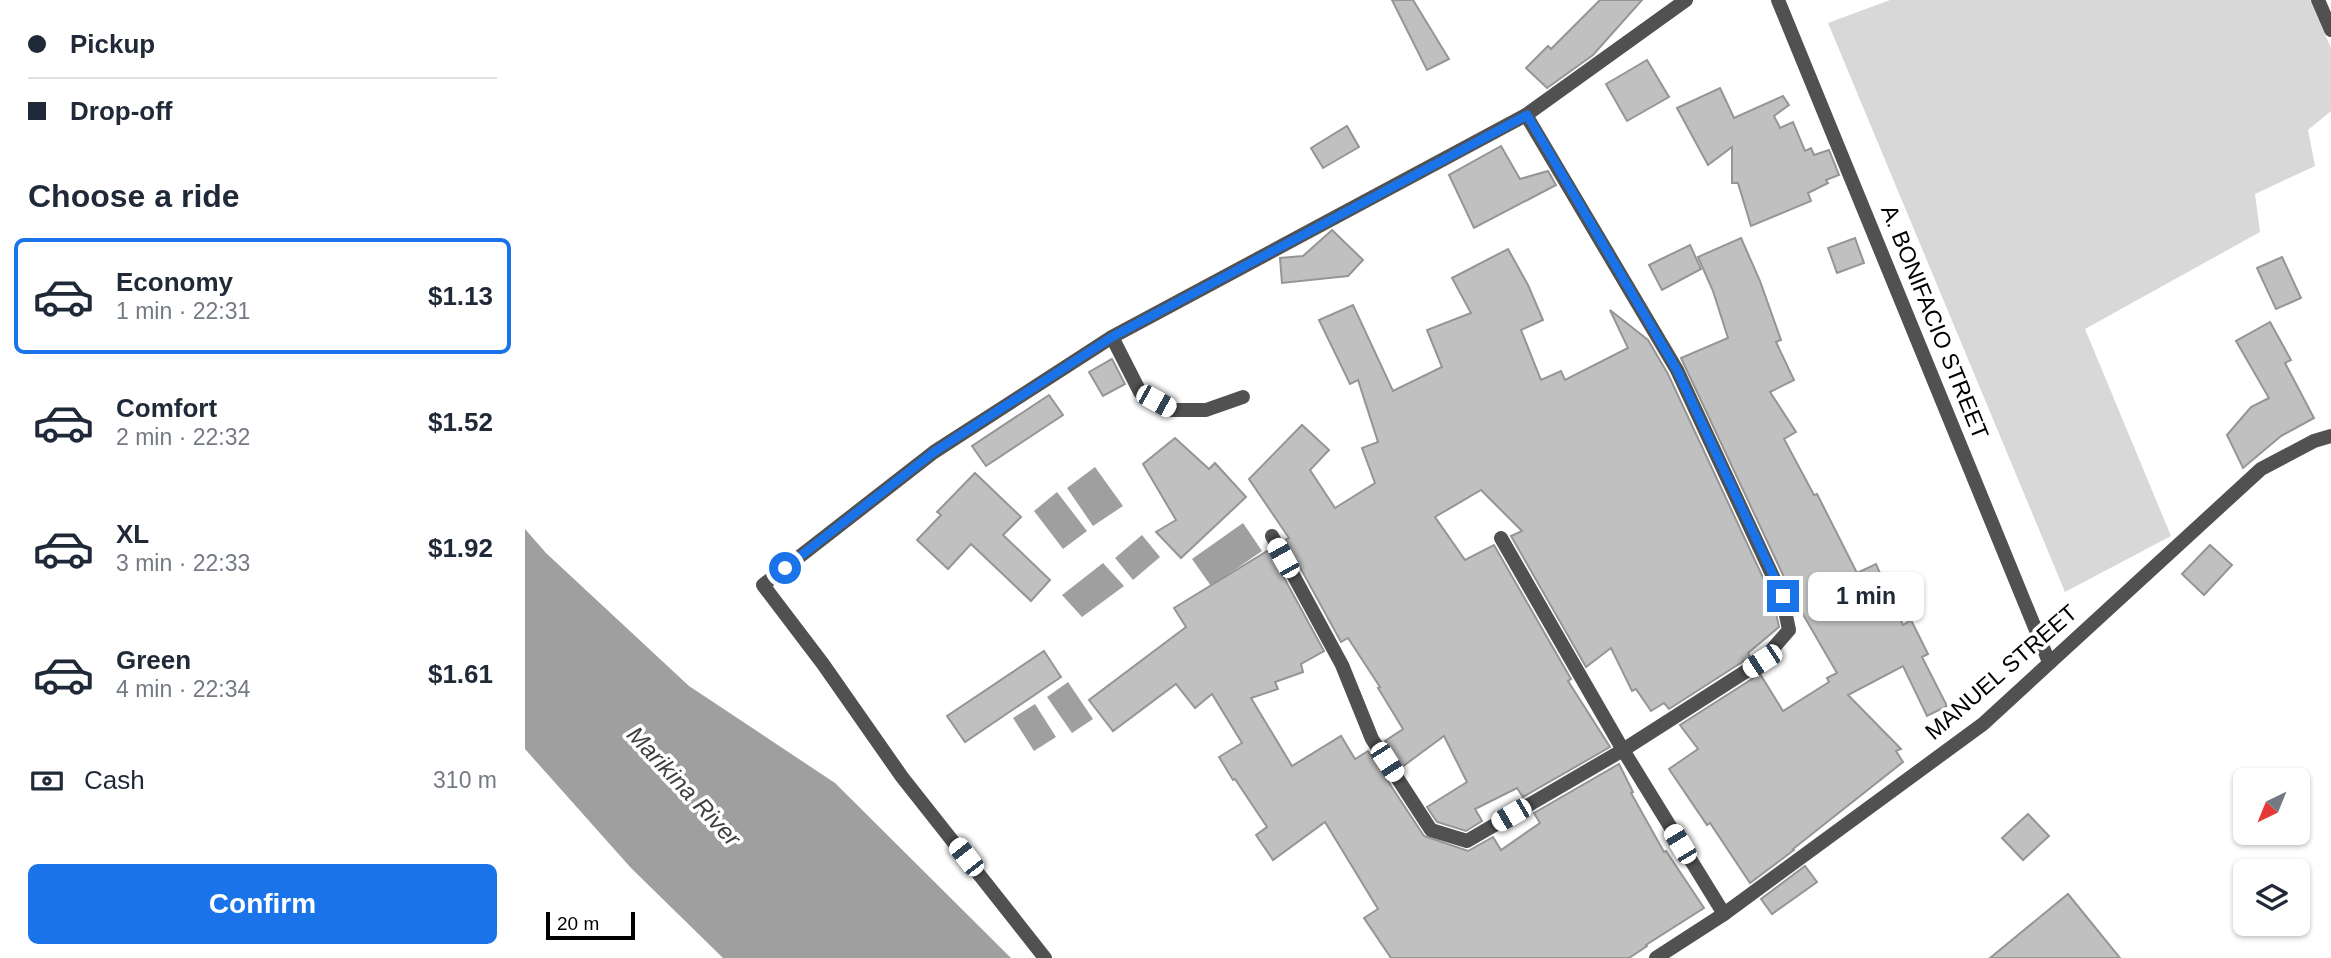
<!DOCTYPE html>
<html lang="en">
<head>
<meta charset="utf-8">
<style>
  :root { --surface:#fff; --page:#f2f2f3; --text:#1f2937; --muted:#747a83; --line:#e0e1e3; --accent:#1a73e8 }
  body { margin:0; font-family:Arial,sans-serif; background:var(--page); color:var(--text); height:100vh; display:flex; flex-direction:column; font-size:26px; white-space:nowrap }
  * { box-sizing:border-box; margin:0 }
  p { font-size:23px; color:var(--muted) }
  .icon { flex:none; width:38px; height:38px; fill:none; stroke:currentColor; stroke-width:2; stroke-linecap:round; stroke-linejoin:round }
  .map { position:relative; flex:1; overflow:hidden }
  .panel { display:flex; flex-direction:column; background:var(--surface); width:525px }
  .panel>* { flex:none }
  .top-card { display:grid; align-content:center; height:154px; padding:0 28px; background:var(--surface) }
  .needle { width:46px; rotate:223deg }
  .tools { position:absolute; left:1708px; top:768px; display:grid; gap:14px }
  .tools a { display:grid; place-items:center; width:77px; height:77px; border-radius:10px; background:var(--surface); box-shadow:0 2px 5px #0004; font-size:35px }
  .scale { position:absolute; left:21px; bottom:18px; width:89px; box-sizing:border-box; padding-left:7px; border:4px solid #000; border-top:0; font-size:19px; line-height:24px; white-space:nowrap; color:#000; -webkit-text-stroke:5px #fff; paint-order:stroke }
  .end { position:absolute; width:32px; height:32px; margin:-16px; border:9px solid #1a73e8; background:#fff; box-shadow:0 0 0 4px #fff }
  .from { border-radius:50% }
  .bubble { position:absolute; height:49px; border-radius:10px; background:var(--surface); box-shadow:0 2px 5px #0004; font-size:23px; font-weight:700; line-height:49px; text-align:center }
  .car { position:absolute; width:21px; height:42px; margin:-21px -10px; border-radius:9px; box-shadow:0 0 5px 2px #0007; background:linear-gradient(#fff 24%,#345 0 40%,#fff 0 76%,#345 0 86%,#fff 0) }
  .top-card b { display:flex; align-items:center; gap:24px; height:66px; font-size:26px }
  .top-card b+b { border-top:2px solid var(--line) }
  .top-card i { width:18px; height:18px; background:var(--text) }
  ul { padding:0; list-style:none }
  li { display:flex; align-items:center; gap:21px; height:116px; margin:0 14px 10px; padding:0 14px; border:4px solid transparent; border-radius:10px }
  li div { flex:1 }
  li b { display:block; font-size:26px }
  li em { font-style:normal; font-weight:700 }
  li.current { border-color:var(--accent) }
  li>.icon { width:63px; height:63px; stroke-width:1.5 }
  h2 { padding:0 28px; font-size:32px; line-height:84px }
  .pay { display:flex; align-items:center; gap:18px; height:77px; padding:0 28px; font-size:26px }
  .pay p { margin-inline-start:auto }
  .primary-button { display:flex; gap:14px; margin-top:auto; padding:14px 28px }
  .primary-button a { flex:1; height:80px; border-radius:10px; background:var(--accent); color:#fff; font-size:28px; font-weight:700; line-height:80px; text-align:center }
  main { display:flex; flex:1; min-height:0 }
  .map>svg:first-child { display:block }
  .green { fill:#d8d8d8 }
  .water { fill:#9f9f9f }
  .building { fill:#c0c0c0; stroke:#959595; stroke-width:2 }
  .lines { fill:none; stroke-linecap:round; stroke-linejoin:round }
  .minor { stroke:#515151; stroke-width:14 }
  .route { stroke:#1a73e8; stroke-width:9 }
  .labels { text-anchor:middle; dominant-baseline:central; stroke-width:7; stroke-linejoin:round; paint-order:stroke }
  .street-label { font-size:23px; fill:#000; stroke:#fff }
  .water-label { font-size:24px; font-style:italic; fill:#404040; stroke:#fff }
</style>
</head>
<body>
<main>
<section class="panel">
<div class="top-card">
<b><i class="from"></i>Pickup</b>
<b><i></i>Drop-off</b>
</div>
<h2>Choose a ride</h2>
<ul>
<li class="current"><svg class="icon" aria-label="car" viewBox="0 0 24 24"><path d="M5 17H2v-5l4-1 3-4h7l3 4 3 1v5h-3M9 17h6M6 11h13"/><circle cx="7" cy="17" r="2"/><circle cx="17" cy="17" r="2"/></svg><div><b>Economy</b><p>1 min · 22:31</p></div><em>$1.13</em></li>
<li><svg class="icon" aria-label="car" viewBox="0 0 24 24"><path d="M5 17H2v-5l4-1 3-4h7l3 4 3 1v5h-3M9 17h6M6 11h13"/><circle cx="7" cy="17" r="2"/><circle cx="17" cy="17" r="2"/></svg><div><b>Comfort</b><p>2 min · 22:32</p></div><em>$1.52</em></li>
<li><svg class="icon" aria-label="car" viewBox="0 0 24 24"><path d="M5 17H2v-5l4-1 3-4h7l3 4 3 1v5h-3M9 17h6M6 11h13"/><circle cx="7" cy="17" r="2"/><circle cx="17" cy="17" r="2"/></svg><div><b>XL</b><p>3 min · 22:33</p></div><em>$1.92</em></li>
<li><svg class="icon" aria-label="car" viewBox="0 0 24 24"><path d="M5 17H2v-5l4-1 3-4h7l3 4 3 1v5h-3M9 17h6M6 11h13"/><circle cx="7" cy="17" r="2"/><circle cx="17" cy="17" r="2"/></svg><div><b>Green</b><p>4 min · 22:34</p></div><em>$1.61</em></li>
</ul>
<div class="pay"><svg class="icon" aria-label="cash" viewBox="0 0 24 24"><path d="M3 7h18v10H3z"/><circle cx="12" cy="12" r="2"/></svg>Cash<p>310 m</p></div>
<div class="primary-button"><a>Confirm</a></div>
</section>
<div class="map">
<svg width="1806" height="958" viewBox="0 0 1806 958">
  <rect width="100%" height="100%" fill="#fff"/>
  <polygon class="green" points="1365,0 1785,0 1806,48 1806,111 1783,130 1790,166 1730,194 1735,232 1560,329 1646,536 1540,592 1303,23"/>
  <g class="water">
    <polygon points="570,467 598,506 568,526 542,488"/>
    <polygon points="532,492 562,531 538,549 509,511"/>
    <polygon points="718,523 737,551 686,586 667,559"/>
    <polygon points="0,529 21,553 164,686 310,783 486,958 198,958 106,868 0,749"/>
    <polygon points="617,535 635,557 608,580 590,558"/>
    <polygon points="578,563 599,586 557,617 537,595"/>
    <polygon points="543,682 568,719 547,733 522,697"/>
    <polygon points="510,704 531,737 509,751 488,718"/>
  </g>
  <g class="building">
    <polygon points="867,0 888,0 924,59 902,70"/>
    <polygon points="1075,0 1117,0 1068,55 1022,88 1001,68 1023,46 1026,49"/>
    <polygon points="1122,60 1144,97 1102,121 1081,84"/>
    <polygon points="1195,88 1209,118 1258,96 1264,105 1249,116 1255,128 1268,122 1280,151 1286,148 1289,155 1304,150 1314,175 1301,180 1303,183 1283,193 1286,201 1226,226 1213,183 1207,183 1207,147 1183,165 1152,108"/>
    <polygon points="822,126 834,147 798,168 786,148"/>
    <polygon points="976,146 995,179 1023,171 1031,185 949,228 924,175"/>
    <polygon points="807,230 838,260 823,276 757,283 755,258 778,256"/>
    <polygon points="1216,238 1235,281 1256,340 1251,342 1269,380 1245,392 1271,432 1259,439 1289,495 1292,494 1332,573 1351,564 1378,625 1386,620 1403,654 1397,657 1422,706 1402,716 1378,666 1323,695 1376,749 1371,751 1378,762 1268,849 1269,850 1225,883 1185,823 1182,825 1144,769 1173,749 1155,725 1235,674 1258,711 1304,682 1302,678 1312,673 1276,611 1271,615 1266,592 1156,358 1203,338 1188,291 1173,257"/>
    <polygon points="1330,238 1339,263 1312,273 1303,248"/>
    <polygon points="1165,245 1176,269 1137,290 1124,265"/>
    <polygon points="983,249 1003,285 1018,320 996,330 1016,380 1036,371 1040,380 1103,348 1085,310 1123,340 1143,374 1248,599 1254,627 1223,653 1225,657 1144,709 1139,703 1126,711 1111,689 1107,691 1086,648 1061,667 986,536 997,531 956,490 910,517 940,560 969,545 1046,679 1043,681 1085,747 998,797 992,788 950,809 957,821 941,831 912,822 902,807 942,782 919,736 877,767 860,741 878,729 853,688 855,687 823,638 816,642 760,540 764,538 724,479 777,425 804,450 785,470 810,508 850,483 837,448 853,442 833,380 825,384 794,320 828,305 868,391 917,367 902,330 946,313 927,278"/>
    <polygon points="1757,257 1776,298 1751,309 1732,268"/>
    <polygon points="1745,322 1766,360 1760,363 1789,418 1756,436 1718,468 1702,435 1726,407 1744,398 1711,341"/>
    <polygon points="587,359 600,384 578,396 564,372"/>
    <polygon points="524,395 538,415 461,466 447,446"/>
    <polygon points="650,438 684,469 690,463 721,497 656,558 631,532 651,520 618,464"/>
    <polygon points="450,473 496,517 478,535 525,580 506,601 446,544 423,569 392,540 416,515 412,512"/>
    <polygon points="1685,545 1707,565 1679,595 1657,574"/>
    <polygon points="744,550 799,651 776,664 778,672 750,682 753,689 726,698 767,766 816,736 830,759 843,751 899,836 943,851 968,837 976,850 1015,823 1009,813 1094,764 1108,792 1106,793 1139,852 1141,851 1179,908 1121,945 1122,946 1104,958 866,958 839,918 853,909 800,822 748,860 731,835 742,827 710,779 708,780 694,757 717,743 687,694 670,708 651,684 588,731 564,700 661,627 649,608"/>
    <polygon points="519,651 536,677 440,742 422,716"/>
    <polygon points="1503,814 1524,836 1498,860 1477,838"/>
    <polygon points="1280,866 1292,882 1247,914 1236,899"/>
    <polygon points="1543,894 1595,958 1465,958"/>
  </g>
  <g class="lines">
    <g class="minor">
      <polyline points="1253,0 1524,662"/>
      <polyline points="1793,0 1806,30"/>
      <polyline points="587,337 615,392 647,410 681,410 718,397"/>
      <polyline points="747,536 817,665 847,739 906,830 942,841 1098,750 1237,661 1264,630 1257,596 1152,370 1001,115"/>
      <polyline points="976,538 1098,750 1199,914"/>
      <polyline points="520,958 377,777 298,664 238,585 409,452 587,337 1001,115 1161,0"/>
      <polyline points="1131,958 1199,914 1458,724 1736,469 1789,441 1806,436"/>
    </g>
  </g>
  <g class="lines">
    <polyline class="route" points="260,568 409,452 587,337 1002,115 1152,370 1258,596"/>
  </g>
  <g class="labels">
    <g class="street-label">
      <text transform="translate(1410 322) rotate(68)">A. BONIFACIO STREET</text>
      <text transform="translate(1476 672) rotate(-41)">MANUEL STREET</text>
    </g>
    <g class="water-label">
      <text transform="translate(159 786) rotate(47)">Marikina River</text>
    </g>
  </g>
</svg>
<div class="tools">
<a><svg class="needle" viewBox="-14 -14 28 28"><path d="M0-13l5 13h-10z" fill="#e53935"/><path d="M0 13l5-13h-10z" fill="#747a83"/></svg></a>
<a><svg class="icon" aria-label="layers" viewBox="0 0 24 24"><path d="M12 4l9 5-9 5-9-5zM3 14l9 5 9-5"/></svg></a>
</div>
<div class="scale">20 m</div>
<i class="end from" style="left:260px;top:568px"></i>
<i class="end" style="left:1258px;top:596px"></i>
<div class="bubble" style="left:1283px;top:572px;width:116px">1 min</div>
<i class="car" style="left:631px;top:401px;rotate:119deg"></i>
<i class="car" style="left:758px;top:558px;rotate:331deg"></i>
<i class="car" style="left:1237px;top:661px;rotate:237deg"></i>
<i class="car" style="left:862px;top:762px;rotate:147deg"></i>
<i class="car" style="left:986px;top:815px;rotate:240deg"></i>
<i class="car" style="left:1155px;top:844px;rotate:329deg"></i>
<i class="car" style="left:441px;top:857px;rotate:322deg"></i>
</div>
</main>
</body>
</html>
